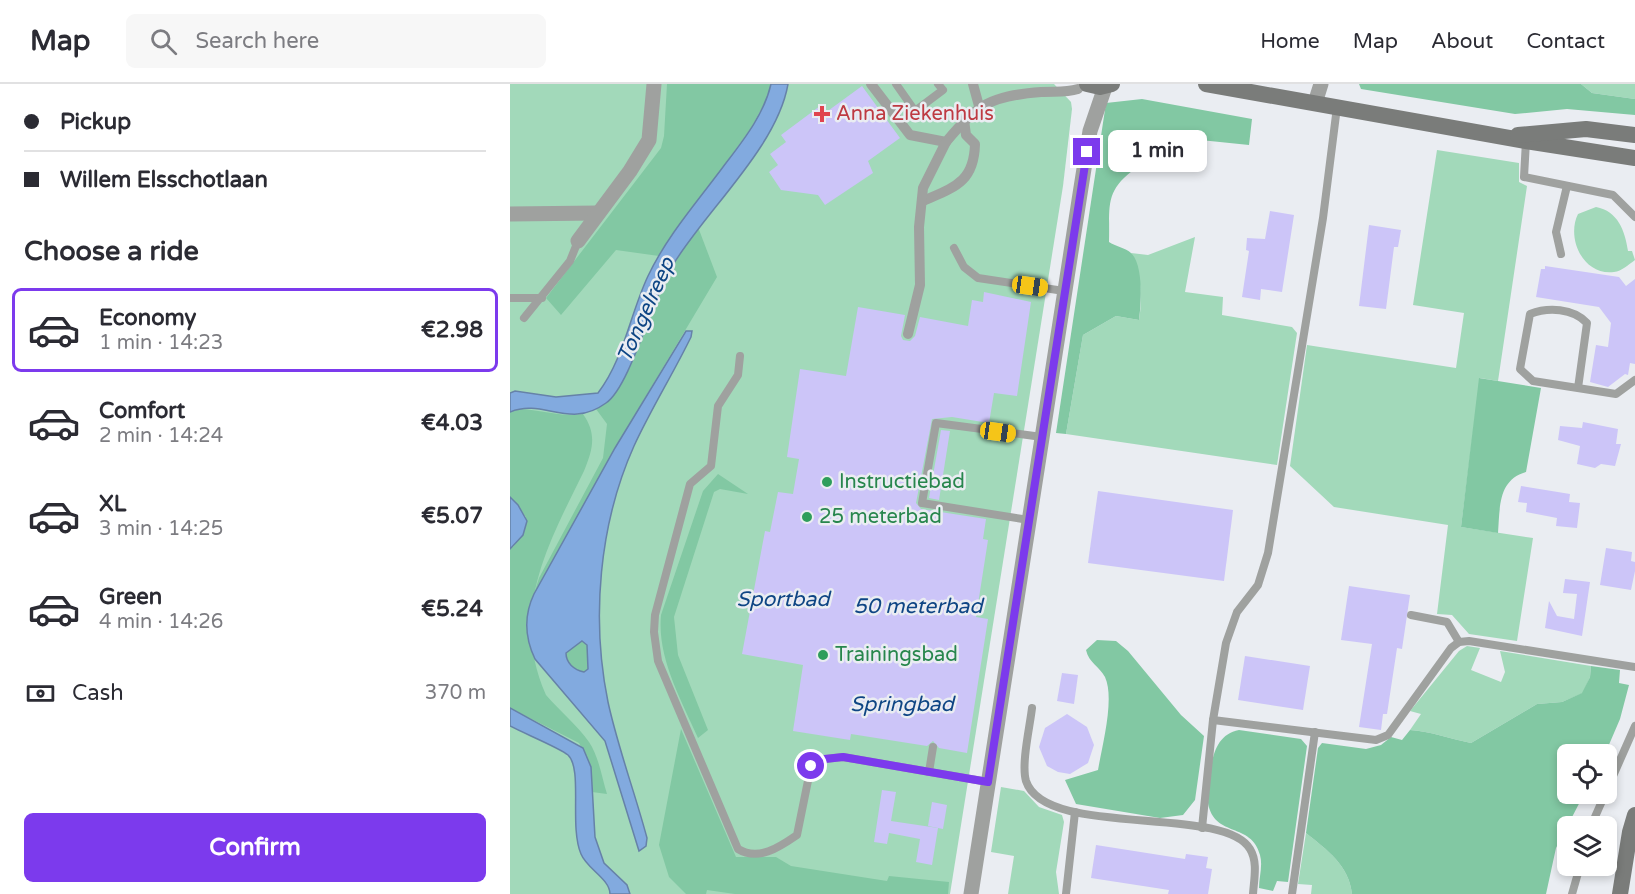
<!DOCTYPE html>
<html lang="en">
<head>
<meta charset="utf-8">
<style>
  :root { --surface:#fff; --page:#f7f7f7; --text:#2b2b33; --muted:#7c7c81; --line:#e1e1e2; --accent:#7c3aed }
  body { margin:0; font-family:"Varela Round",sans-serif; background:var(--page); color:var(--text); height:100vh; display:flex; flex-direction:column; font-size:22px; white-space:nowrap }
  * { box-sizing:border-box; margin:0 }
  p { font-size:20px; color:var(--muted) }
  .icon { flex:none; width:33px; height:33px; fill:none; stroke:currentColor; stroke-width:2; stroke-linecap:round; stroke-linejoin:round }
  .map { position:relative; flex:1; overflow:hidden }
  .sheet { display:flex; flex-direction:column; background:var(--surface); width:510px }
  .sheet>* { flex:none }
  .hud { display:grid; align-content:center; height:132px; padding:0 24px; background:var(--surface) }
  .buttons { position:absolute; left:1047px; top:660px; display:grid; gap:12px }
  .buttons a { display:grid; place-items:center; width:60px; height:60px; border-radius:9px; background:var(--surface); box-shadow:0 3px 9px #0003; font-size:30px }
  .end { position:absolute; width:27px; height:27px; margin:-14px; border:8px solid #7c3aed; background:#fff; box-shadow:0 0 0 3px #fff }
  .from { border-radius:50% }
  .bubble { position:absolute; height:42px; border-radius:9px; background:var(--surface); box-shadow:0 3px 9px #0003; font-size:20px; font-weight:700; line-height:42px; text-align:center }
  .car { position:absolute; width:18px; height:36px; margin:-18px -9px; border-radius:8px; box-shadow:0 0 4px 2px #0007; background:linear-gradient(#f5c518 24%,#345 0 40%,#f5c518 0 76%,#345 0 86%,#f5c518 0) }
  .hud b { display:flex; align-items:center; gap:21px; height:57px; font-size:22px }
  .hud b+b { border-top:2px solid var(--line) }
  .hud i { width:15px; height:15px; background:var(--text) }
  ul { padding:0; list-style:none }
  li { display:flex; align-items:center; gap:18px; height:84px; margin:0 12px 9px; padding:0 12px; border:3px solid transparent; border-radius:9px }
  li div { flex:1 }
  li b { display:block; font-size:22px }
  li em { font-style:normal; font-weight:700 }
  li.on { border-color:var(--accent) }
  li>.icon { width:54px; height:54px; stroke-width:1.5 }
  h2 { padding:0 24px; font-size:27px; line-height:72px }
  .pay { display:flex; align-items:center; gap:15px; height:66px; padding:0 24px; font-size:22px }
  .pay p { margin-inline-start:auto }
  .cta { display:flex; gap:12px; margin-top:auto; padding:12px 24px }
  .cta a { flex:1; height:69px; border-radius:9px; background:var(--accent); color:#fff; font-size:24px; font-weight:700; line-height:69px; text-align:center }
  header { display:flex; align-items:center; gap:36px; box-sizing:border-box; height:84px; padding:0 30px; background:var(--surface); border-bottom:2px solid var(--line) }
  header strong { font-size:28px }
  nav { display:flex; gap:33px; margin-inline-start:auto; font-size:21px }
  .search { width:420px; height:54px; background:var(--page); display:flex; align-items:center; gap:15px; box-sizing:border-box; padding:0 21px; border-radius:9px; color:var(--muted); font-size:22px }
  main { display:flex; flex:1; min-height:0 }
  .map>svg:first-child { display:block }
  .green { fill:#a2d9ba }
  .forest { fill:#82c8a3 }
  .water { fill:#82aadf; stroke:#6682a8; stroke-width:1.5; fill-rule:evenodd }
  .building { fill:#ccc5f8 }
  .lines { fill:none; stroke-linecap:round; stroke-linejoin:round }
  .service { stroke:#9fa19f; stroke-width:8 }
  .pedestrian { stroke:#9fa19f; stroke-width:10 }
  .minor { stroke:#9fa19f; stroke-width:15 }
  .secondary { stroke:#7a7c7a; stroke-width:16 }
  .route { stroke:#7c3aed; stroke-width:8 }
  .health-dot { fill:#e0444e; stroke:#eaedf2; stroke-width:2 }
  .leisure-dot { fill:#2e9e5b; stroke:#eaedf2; stroke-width:2 }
  .labels { text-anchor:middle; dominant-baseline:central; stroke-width:5; stroke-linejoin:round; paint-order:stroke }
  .health-label { font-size:20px; fill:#be3a42; stroke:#eaedf2; text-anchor:start }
  .leisure-label { font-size:20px; fill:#27864d; stroke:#eaedf2; text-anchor:start }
  .water-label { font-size:21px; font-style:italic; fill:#0e4584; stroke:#eaedf2 }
</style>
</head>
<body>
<header>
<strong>Map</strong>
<div class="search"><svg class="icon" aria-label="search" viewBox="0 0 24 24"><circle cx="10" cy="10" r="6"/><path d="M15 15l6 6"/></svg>Search here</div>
<nav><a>Home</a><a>Map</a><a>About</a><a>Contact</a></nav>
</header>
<main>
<section class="sheet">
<div class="hud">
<b><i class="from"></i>Pickup</b>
<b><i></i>Willem Elsschotlaan</b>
</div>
<h2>Choose a ride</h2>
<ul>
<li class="on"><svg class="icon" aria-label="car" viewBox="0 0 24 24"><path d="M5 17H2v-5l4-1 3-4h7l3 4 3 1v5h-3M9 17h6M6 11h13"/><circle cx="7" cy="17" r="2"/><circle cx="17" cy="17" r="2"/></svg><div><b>Economy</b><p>1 min · 14:23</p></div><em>€2.98</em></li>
<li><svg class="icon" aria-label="car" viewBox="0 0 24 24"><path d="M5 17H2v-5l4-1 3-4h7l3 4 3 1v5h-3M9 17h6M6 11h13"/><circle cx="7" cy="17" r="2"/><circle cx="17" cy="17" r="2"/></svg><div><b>Comfort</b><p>2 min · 14:24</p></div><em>€4.03</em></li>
<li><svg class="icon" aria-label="car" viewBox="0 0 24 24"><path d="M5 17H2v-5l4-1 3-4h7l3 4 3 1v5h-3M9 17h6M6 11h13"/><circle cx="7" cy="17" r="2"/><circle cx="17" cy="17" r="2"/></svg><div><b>XL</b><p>3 min · 14:25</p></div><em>€5.07</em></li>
<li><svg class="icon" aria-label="car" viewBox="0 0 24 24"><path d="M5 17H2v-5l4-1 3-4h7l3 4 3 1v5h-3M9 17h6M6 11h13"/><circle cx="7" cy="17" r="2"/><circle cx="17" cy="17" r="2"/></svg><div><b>Green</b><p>4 min · 14:26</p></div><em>€5.24</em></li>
</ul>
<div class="pay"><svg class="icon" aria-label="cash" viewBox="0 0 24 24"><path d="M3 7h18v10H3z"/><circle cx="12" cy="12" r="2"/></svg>Cash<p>370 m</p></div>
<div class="cta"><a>Confirm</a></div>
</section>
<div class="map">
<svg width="1125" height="810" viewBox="0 0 1125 810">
  <rect width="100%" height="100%" fill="#eaedf2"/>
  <g class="green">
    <polygon points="0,0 544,0 561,18 562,25 553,102 440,810 0,810"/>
    <polygon points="1071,0 1125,0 1125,15 1082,9"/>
    <polygon points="927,66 1009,79 1009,98 1017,102 988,297 970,294 951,443 1023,454 1007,557 959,550 942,531 927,530 938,441 824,423 780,382 797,261 946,284 954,229 903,221"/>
    <path d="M1086 123C1108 127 1115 147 1118 167H1122L1125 176C1118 181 1112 187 1104 188 1073 192 1056 154 1068 130Z"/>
    <path d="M685 153 675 208 713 213 712 231 782 243 787 249 767 381 556 350 573 251 606 232 629 236C633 212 631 191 621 169L638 171Z"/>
    <path d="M957 562 970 564 961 586 991 598 995 588 990 567 1081 582 1080 593 1073 609 1052 618 1027 620 961 659C941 655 920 647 900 646L911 630 900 627 949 567Z"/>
    <polygon points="491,703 514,707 529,723 552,731 554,738 546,788 549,810 498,810 504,772 481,768"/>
    <path d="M796 749C817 766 839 781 842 810H801L802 801 788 800Z"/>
  </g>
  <g class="forest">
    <polygon points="157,0 261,0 257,14 241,44 149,172 106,166 51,231 36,214 151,64 154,52"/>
    <polygon points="849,0 1071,0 1082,9 1125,15 1125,31 1057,25 1005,30 851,5"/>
    <path d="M632 15 742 35 739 61 632 50 626 84C594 107 600 122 599 158 605 162 616 164 621 169 634 181 631 221 629 236L606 232 573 251 556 350 546 349 596 19Z"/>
    <path d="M188 143 207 193 105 364 24 510 29 494 93 374 97 340 86 325C123 305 134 237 151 201 161 181 174 160 188 143Z"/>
    <path d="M969 294 1031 304 1016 388C988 396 990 423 988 449L951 443Z"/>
    <path d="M8 325C30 325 52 334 73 330 87 350 83 365 74 387 36 464 0 529 36 611 50 627 67 641 79 658 89 673 92 694 97 710L82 708 81 683 69 659 0 624V465L4 462 16 433 0 413V328Z"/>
    <path d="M208 390 238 410 210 405 204 408 164 533 168 571 198 646 188 654C171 615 147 574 151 531L193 407Z"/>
    <path d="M587 556 606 557 618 567 671 631 694 652 685 716 673 731 650 734 566 720 555 696 588 686C592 662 605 615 595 593 589 582 579 579 576 566Z"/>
    <path d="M72 557 77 561 78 585 74 588C64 586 56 579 56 569Z"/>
    <path d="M1081 582 1110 586 1109 599 1119 601 1110 635 1095 670H1058V710H1074L1046 764 1036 810H842C839 781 817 766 796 749L808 664 812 659 856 665 871 661 881 653 892 656 900 646C920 647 941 655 961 659L1027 620 1052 618 1072 609 1080 593Z"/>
    <polygon points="171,645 226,773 266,773 281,782 377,797 379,792 439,798 438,810 225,810 197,806 196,810 176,810 159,793 149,761"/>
    <path d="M729 646 791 655 797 662 778 798 767 797 763 807 749 804C749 793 753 782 750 771 742 738 704 754 698 719 701 694 697 652 729 646Z"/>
  </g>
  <g class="water">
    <path d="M261 0H278C267 64 194 128 161 184 143 213 120 303 96 319 59 346 34 314 0 328V309L5 307 46 313 88 309C114 275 120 230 138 192 157 152 187 118 213 83 232 58 254 31 261 0Z"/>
    <path d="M176 247H182L181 253C163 290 141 325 124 362 89 440 81 535 98 618 108 664 125 709 137 754L136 762 129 767 95 657 25 575C15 554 14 531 24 510L105 364ZM72 557 77 561 78 585 74 588C64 586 56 579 56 569Z"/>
    <polygon points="0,413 8,421 17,437 13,451 0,465"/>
    <path d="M0 624 73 664 81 683 85 753 94 779 117 801 120 810H100C100 795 77 785 71 770 59 742 73 685 58 671 50 664 13 649 0 642Z"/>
  </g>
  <g class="building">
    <polygon points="352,2 390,54 358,77 363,89 315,121 308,111 271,106 259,88 268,81 260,70 276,58 271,51 310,22 315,29"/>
    <polygon points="760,127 784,131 772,208 751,205 750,216 732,213 739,167 736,166 737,154 755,155"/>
    <polygon points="859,141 891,146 888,163 884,163 876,225 849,222"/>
    <polygon points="1035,182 1109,193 1116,202 1125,195 1125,280 1120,279 1118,291 1115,290 1098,303 1080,298 1086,261 1098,263 1101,239 1089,223 1026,213 1031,185 1035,185"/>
    <polygon points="474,208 521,218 507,312 484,309 479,339 442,333 422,335 406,419 411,425 476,435 473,455 478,456 466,533 478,535 457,669 429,664 423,657 417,662 341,650 340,656 283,647 293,581 232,570 255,447 260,448 268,408 283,410 289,375 277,373 290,285 336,292 348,223 395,231 391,252 393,256 400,257 405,252 410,233 458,242 462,216 473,218"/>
    <polygon points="1073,338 1108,345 1106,360 1111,360 1105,382 1091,380 1085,384 1067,380 1070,362 1048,356 1050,342 1072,344"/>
    <polygon points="431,346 440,347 429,416 419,414"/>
    <polygon points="1011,402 1060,410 1059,418 1070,419 1067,444 1046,442 1047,434 1016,428 1017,419 1008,418"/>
    <polygon points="588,407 723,426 714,497 578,479"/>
    <polygon points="1096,464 1122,468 1121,477 1125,478 1125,487 1121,506 1090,501"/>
    <polygon points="1055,495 1080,498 1072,552 1035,544 1039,517 1047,532 1064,535 1067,510 1053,509"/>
    <polygon points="839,502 900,511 892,565 887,564 877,630 873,630 871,646 849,643 862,560 831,556"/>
    <polygon points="735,572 800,582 793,626 728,616"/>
    <polygon points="552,589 568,591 564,620 547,617"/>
    <polygon points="557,630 577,643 584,661 578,679 560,690 548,688 537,682 529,663 535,644"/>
    <polygon points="372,706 386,708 381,737 428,744 422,781 406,778 410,755 379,749 377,760 364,758"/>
    <polygon points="422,718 437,721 433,745 418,742"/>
    <polygon points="586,761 675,775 676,770 698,773 696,784 702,785 698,810 658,810 659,806 581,794"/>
  </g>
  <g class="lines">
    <g class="service">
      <polyline points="386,0 405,27 433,6 428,0"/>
      <polyline points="1016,57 1014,93 1103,111 1125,133"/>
      <polyline points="444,164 454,183 468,194 554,207"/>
      <polyline points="1051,170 1046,148 1057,102"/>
      <polyline points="0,214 32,214"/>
      <polyline points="14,234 60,177 68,157"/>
      <path d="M230 272 228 291 208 322 201 382 180 400 145 531 144 548 148 577 228 765C249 778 271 762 287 751L301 682 315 675 333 673 478 698"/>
      <path d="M1068 304 1077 239C1063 224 1038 223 1020 230L1010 285 1023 297 1106 310 1125 296"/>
      <polyline points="519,436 412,419 426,339 532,353"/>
      <polyline points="901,531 937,538 949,558"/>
      <path d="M522 624C520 642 511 680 516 697 535 755 713 720 740 765 748 778 744 795 743 810"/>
      <polyline points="703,636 866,656 878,651 941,564 949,558 959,557 1125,583"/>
      <polyline points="419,688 423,663"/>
      <polyline points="1081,742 1125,642"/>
      <polyline points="692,744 703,636 716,559 727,528 748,501 758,469 813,134 827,23"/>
      <polyline points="556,810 565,728"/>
      <polyline points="782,810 805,648"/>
      <polyline points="1062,810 1070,782"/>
    </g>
    <g class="pedestrian">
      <path d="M361 0 400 51 436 58C468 20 480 12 531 8 545 7 555 9 568 5"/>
      <polyline points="463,0 469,22"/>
      <path d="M413 117C445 103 464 98 465 60L456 51 454 36"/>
      <polyline points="398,250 410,201 409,143 413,104 436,58"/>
    </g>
    <g class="minor">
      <polyline points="805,19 811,0"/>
      <polyline points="0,130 88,129"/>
      <polyline points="68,157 120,87 139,56 144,0"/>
      <polyline points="461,810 570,110 580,47 595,3"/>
    </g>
    <g class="secondary">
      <polyline points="577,0 590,3 602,0"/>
      <polyline points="696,0 1016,57 1125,74"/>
      <polyline points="1008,51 1076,45 1125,51"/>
      <polyline points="1110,810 1120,748 1125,731"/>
    </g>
  </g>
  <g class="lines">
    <polyline class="route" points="301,682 315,675 333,673 478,698 577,68"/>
  </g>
  <path class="health-dot" d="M309 21h6v6h6v6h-6v6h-6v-6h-6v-6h6z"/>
  <g class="leisure-dot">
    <circle cx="317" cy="398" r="6"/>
    <circle cx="297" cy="433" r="6"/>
    <circle cx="313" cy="571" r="6"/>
  </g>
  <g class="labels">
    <g class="health-label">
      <text x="326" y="30">Anna Ziekenhuis</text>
    </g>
    <g class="leisure-label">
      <text x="329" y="398">Instructiebad</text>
      <text x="309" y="433">25 meterbad</text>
      <text x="325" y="571">Trainingsbad</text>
    </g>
    <g class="water-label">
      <text transform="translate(136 226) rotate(-66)">Tongelreep</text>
      <text x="273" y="515">Sportbad</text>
      <text x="408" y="522">50 meterbad</text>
      <text x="392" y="620">Springbad</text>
    </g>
  </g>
</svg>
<div class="buttons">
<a><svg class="icon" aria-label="locate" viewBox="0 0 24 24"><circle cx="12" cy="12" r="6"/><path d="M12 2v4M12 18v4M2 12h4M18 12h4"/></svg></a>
<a><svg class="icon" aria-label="layers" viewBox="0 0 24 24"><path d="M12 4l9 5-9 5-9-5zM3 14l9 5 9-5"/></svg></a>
</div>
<i class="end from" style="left:301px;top:682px"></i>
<i class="end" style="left:577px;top:68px"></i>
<div class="bubble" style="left:598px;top:46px;width:99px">1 min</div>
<i class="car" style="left:520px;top:202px;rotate:98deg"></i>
<i class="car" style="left:488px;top:348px;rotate:98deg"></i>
</div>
</main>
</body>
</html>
